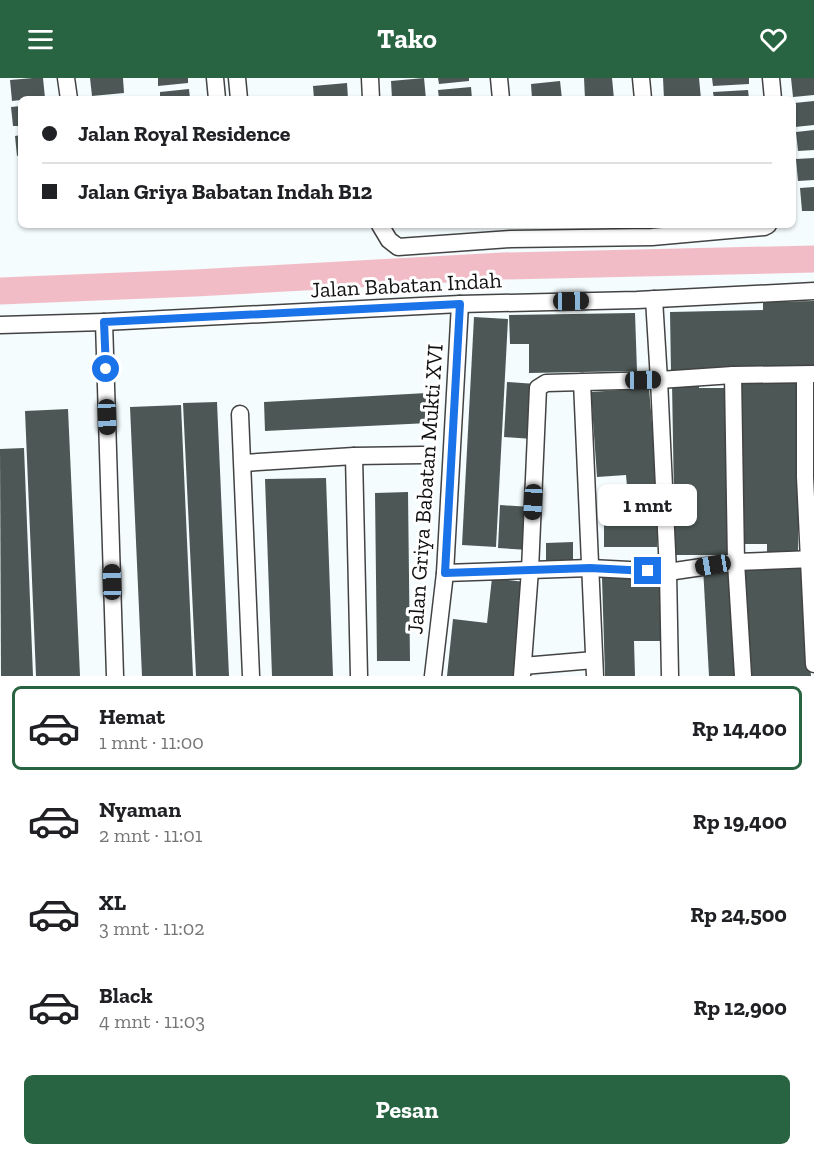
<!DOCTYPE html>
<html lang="id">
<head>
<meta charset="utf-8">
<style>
  :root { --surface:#fff; --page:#f2f2f2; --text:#202124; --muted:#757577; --line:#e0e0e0; --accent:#286441 }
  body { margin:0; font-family:"Zilla Slab",serif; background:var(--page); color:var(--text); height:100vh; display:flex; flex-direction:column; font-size:22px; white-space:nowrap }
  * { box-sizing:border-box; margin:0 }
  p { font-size:20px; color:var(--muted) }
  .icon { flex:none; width:33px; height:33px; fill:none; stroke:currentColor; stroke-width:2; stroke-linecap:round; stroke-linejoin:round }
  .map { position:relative; height:598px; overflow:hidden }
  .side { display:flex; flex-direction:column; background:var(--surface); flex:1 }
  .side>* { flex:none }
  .hud { position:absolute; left:18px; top:18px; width:778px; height:132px; border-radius:9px; box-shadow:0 2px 4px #0004; display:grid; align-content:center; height:132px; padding:0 24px; background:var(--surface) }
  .end { position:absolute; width:27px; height:27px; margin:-14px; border:8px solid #1a73e8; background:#fff; box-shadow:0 0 0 3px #fff }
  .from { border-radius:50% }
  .bubble { position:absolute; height:42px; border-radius:9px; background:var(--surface); box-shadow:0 2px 4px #0004; font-size:20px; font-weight:700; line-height:42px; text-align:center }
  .car { position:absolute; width:18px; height:36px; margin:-18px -9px; border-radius:8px; box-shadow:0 0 4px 2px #0007; background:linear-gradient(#222 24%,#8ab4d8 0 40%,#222 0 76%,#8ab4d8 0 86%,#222 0) }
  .hud b { display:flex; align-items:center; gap:21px; height:57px; font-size:22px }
  .hud b+b { border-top:2px solid var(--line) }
  .hud i { width:15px; height:15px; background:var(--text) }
  ul { padding:10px 0 0; list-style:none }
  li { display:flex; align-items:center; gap:18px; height:84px; margin:0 12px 9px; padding:0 12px; border:3px solid transparent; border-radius:9px }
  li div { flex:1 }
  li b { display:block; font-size:22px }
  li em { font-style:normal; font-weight:700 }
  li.current { border-color:var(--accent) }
  li>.icon { width:54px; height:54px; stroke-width:1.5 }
  .cta { display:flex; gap:12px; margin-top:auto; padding:12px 24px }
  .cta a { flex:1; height:69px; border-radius:9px; background:var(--accent); color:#fff; font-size:24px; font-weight:700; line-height:69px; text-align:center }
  header { display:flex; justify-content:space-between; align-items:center; height:78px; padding:0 24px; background:var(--accent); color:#fff; font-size:27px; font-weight:700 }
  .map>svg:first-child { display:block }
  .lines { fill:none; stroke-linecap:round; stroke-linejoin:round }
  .river { stroke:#f2bcc7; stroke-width:27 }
  .building { fill:#4d5856 }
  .street-casing { stroke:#434343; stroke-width:19 }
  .street { stroke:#fff; stroke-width:16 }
  .route { stroke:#1a73e8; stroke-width:8 }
  .labels { text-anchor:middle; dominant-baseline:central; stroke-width:6; stroke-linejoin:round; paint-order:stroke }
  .street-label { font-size:22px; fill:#101010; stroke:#fff }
</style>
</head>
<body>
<header><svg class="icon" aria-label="menu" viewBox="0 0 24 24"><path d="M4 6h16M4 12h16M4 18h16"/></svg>Tako<svg class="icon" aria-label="heart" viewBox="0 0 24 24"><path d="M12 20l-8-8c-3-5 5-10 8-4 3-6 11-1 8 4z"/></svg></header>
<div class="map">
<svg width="814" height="598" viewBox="0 0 814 598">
  <rect width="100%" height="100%" fill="#f4fcfe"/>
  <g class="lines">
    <polyline class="river" points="0,213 195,205 503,188 814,181"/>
  </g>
  <g class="building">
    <polygon points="33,0 43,0 45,20 21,21 21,22 12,23 10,2"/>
    <polygon points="90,0 123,0 124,15 92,18"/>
    <polygon points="158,0 188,0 188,5 158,8"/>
    <polygon points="424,0 426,21 392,21 391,3"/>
    <polygon points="438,0 469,0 469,3 439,6"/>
    <polygon points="584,0 612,0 614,21 585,21"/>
    <polygon points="663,0 699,0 701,21 664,21"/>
    <polygon points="712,0 749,0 749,6 713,8"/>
    <polygon points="791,0 814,0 814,17 793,19"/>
    <polygon points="560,3 562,21 532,21 531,6"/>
    <polygon points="347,5 348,21 314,21 313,8"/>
    <polygon points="471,9 472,21 439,21 438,12"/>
    <polygon points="189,11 190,21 160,21 160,14"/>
    <polygon points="748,12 749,21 714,21 713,14"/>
    <polygon points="814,23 814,47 795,49 794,25"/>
    <polygon points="21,28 21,48 13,48 11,29"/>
    <polygon points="814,52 814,72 798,73 796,54"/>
    <polygon points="21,57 21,77 17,78 15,58"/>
    <polygon points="814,80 814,102 798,103 796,81"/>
    <polygon points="814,109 814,133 802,133 800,110"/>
    <polygon points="814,223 814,292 671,294 670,234 763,232 763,224"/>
    <polygon points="635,235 637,293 529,295 529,266 510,266 509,237"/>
    <polygon points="474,239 508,241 496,469 462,467"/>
    <polygon points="740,302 799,303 798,476 767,475 767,466 745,466 745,450 739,450"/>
    <polygon points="507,304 536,306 533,361 504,359"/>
    <polygon points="672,305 699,305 699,310 726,310 729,477 675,477"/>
    <polygon points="649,310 658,417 628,420 626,397 597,399 591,314"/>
    <polygon points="427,315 429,345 265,353 264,324"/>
    <polygon points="217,324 229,598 196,598 183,325"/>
    <polygon points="181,327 193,598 142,598 130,329"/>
    <polygon points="68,331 80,598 36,598 25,333"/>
    <polygon points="24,370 33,598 1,598 0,371"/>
    <polygon points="326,400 333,598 272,598 265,401"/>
    <polygon points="408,414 410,583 377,583 375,415"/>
    <polygon points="500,427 531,429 529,472 498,470"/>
    <rect x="604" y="446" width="53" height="23"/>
    <polygon points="573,464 573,483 546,483 546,465"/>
    <polygon points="802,486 811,598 752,598 744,490"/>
    <polygon points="733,488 739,598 709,598 703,489"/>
    <polygon points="662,499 663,563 634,563 635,598 605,598 602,500"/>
    <polygon points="492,500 525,504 515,598 447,598 453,541 487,545"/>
  </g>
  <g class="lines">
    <g class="street-casing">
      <g id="street">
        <polyline points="66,0 69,21"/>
        <polyline points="215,0 217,21"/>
        <polyline points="237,0 239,21"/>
        <polyline points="370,0 371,21"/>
        <polyline points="499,0 501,21"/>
        <polyline points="641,0 643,21"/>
        <polyline points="771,0 773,21"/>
        <polyline points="380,147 389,162 398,169 511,161 652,159 764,149 768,147"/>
        <polyline points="654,221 659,302 668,494 670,598"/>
        <polyline points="104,244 115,598"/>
        <polyline points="0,247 104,244 460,226 637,222 814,213"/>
        <polyline points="733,297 736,484 743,598"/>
        <polyline points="805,297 805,399 814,586"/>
        <polyline points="582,304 595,598"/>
        <polyline points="240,336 251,598"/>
        <polyline points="354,378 359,598"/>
        <polyline points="243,385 354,378 423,377"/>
        <polyline points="445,495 590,490 668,494 736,484 814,481"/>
        <polyline points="523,588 594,582"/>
        <polyline points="433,598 445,495 460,226"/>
        <polyline points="522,598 530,492 538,310 546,305 659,302 733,297 814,296"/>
      </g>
    </g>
    <use href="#street" class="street"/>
  </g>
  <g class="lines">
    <polyline class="route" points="106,291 104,244 460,226 445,495 590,490 648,493"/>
  </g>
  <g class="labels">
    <g class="street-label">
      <text transform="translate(406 207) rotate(-3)">Jalan Babatan Indah</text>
      <text transform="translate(425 411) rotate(-86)">Jalan Griya Babatan Mukti XVI</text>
    </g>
  </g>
</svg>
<i class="end from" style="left:106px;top:291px"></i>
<i class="end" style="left:648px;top:493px"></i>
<div class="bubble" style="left:598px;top:406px;width:99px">1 mnt</div>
<i class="car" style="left:571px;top:223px;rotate:89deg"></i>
<i class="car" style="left:643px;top:302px;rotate:89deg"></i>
<i class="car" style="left:107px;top:339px;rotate:178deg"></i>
<i class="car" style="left:533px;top:424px;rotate:183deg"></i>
<i class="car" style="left:713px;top:487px;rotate:261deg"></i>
<i class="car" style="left:112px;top:504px;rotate:359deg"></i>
<div class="hud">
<b><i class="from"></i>Jalan Royal Residence</b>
<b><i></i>Jalan Griya Babatan Indah B12</b>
</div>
</div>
<section class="side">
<ul>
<li class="current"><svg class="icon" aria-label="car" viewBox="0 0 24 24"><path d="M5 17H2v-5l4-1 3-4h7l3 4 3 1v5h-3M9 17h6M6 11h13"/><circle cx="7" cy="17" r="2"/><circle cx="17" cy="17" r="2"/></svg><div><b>Hemat</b><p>1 mnt · 11:00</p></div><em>Rp 14,400</em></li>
<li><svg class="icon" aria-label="car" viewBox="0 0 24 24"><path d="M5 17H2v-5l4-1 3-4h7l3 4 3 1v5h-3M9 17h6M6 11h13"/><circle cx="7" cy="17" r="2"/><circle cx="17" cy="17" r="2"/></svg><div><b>Nyaman</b><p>2 mnt · 11:01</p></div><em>Rp 19,400</em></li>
<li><svg class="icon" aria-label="car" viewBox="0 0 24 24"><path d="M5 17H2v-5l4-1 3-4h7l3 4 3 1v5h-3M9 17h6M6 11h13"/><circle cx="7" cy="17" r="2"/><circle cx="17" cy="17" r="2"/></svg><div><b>XL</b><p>3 mnt · 11:02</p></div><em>Rp 24,500</em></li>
<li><svg class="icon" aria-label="car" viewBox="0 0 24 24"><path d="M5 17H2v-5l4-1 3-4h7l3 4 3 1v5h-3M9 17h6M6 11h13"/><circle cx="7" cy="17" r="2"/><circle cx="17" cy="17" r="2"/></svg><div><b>Black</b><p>4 mnt · 11:03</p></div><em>Rp 12,900</em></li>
</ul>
<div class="cta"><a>Pesan</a></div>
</section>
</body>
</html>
